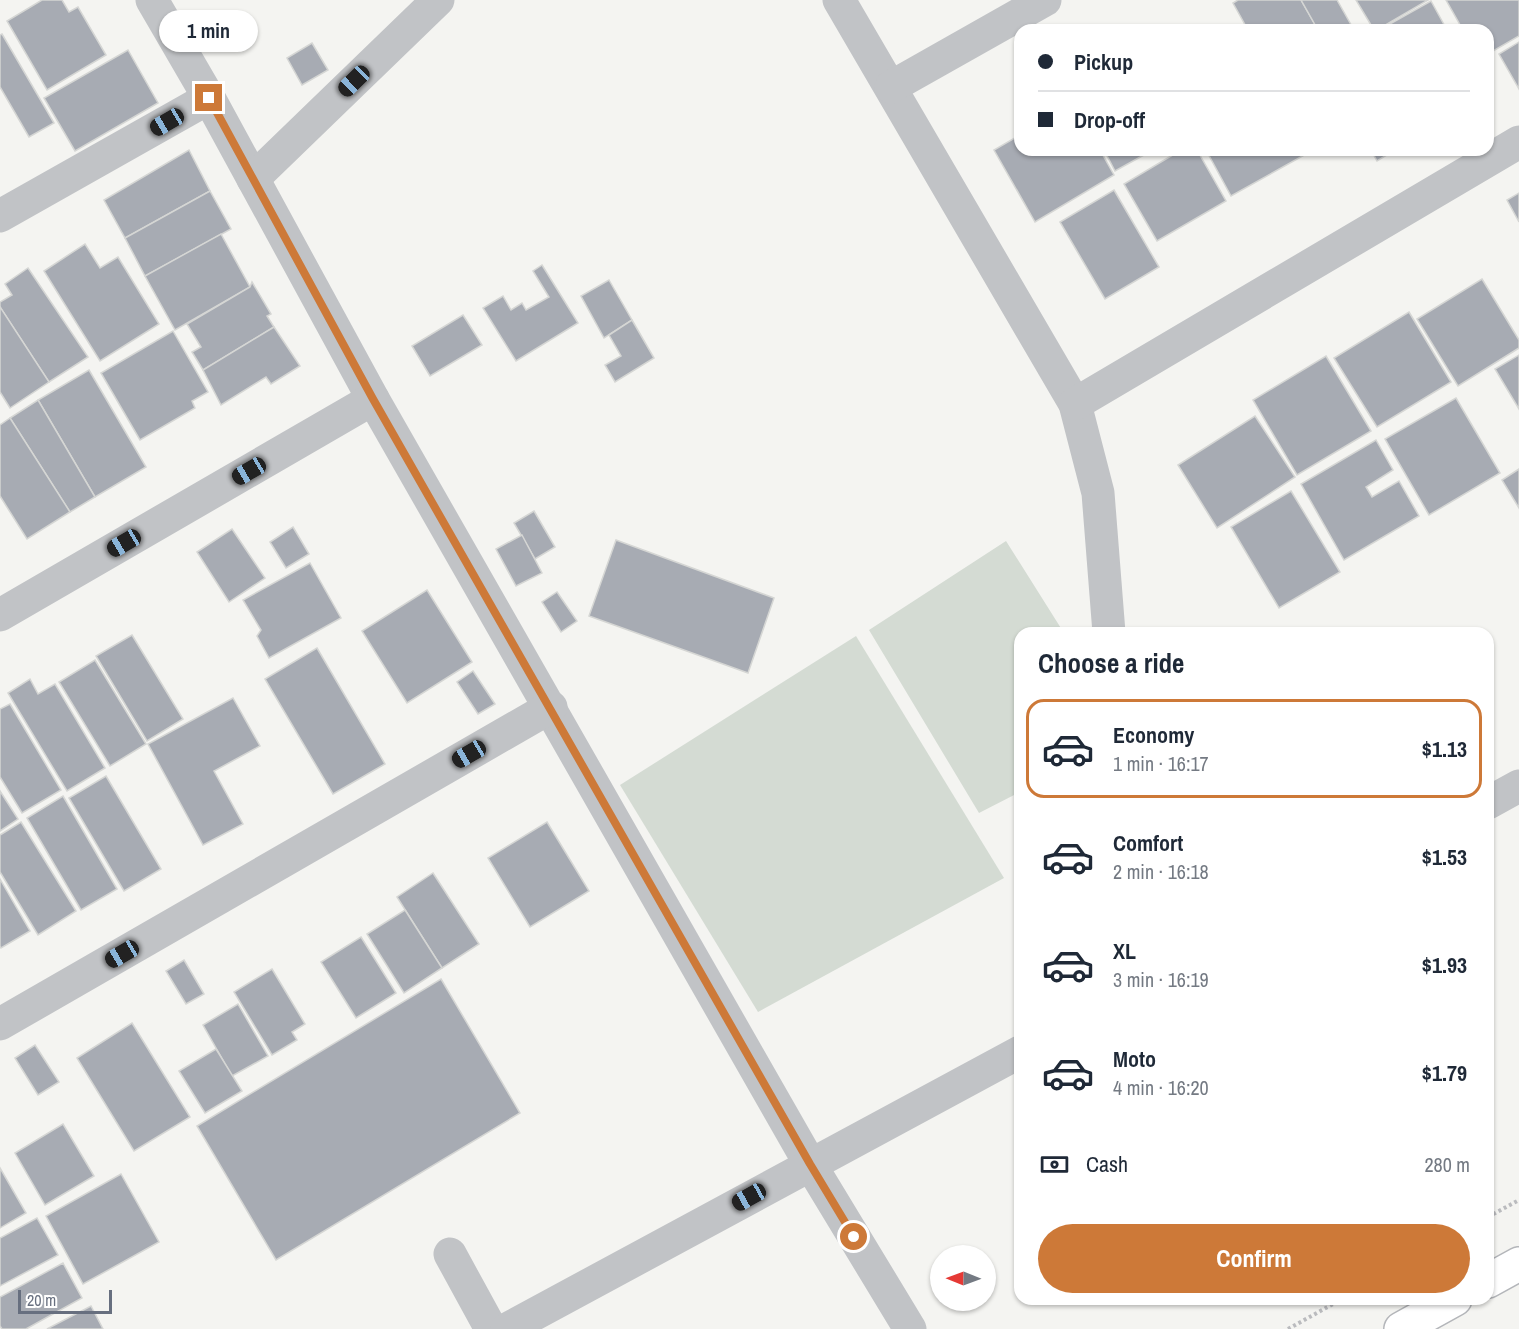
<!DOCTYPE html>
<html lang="en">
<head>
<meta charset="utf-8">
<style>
  :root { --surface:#fff; --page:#f2f2f3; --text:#1f2937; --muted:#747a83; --line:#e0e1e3; --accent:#cd7938 }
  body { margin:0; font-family:"Archivo Narrow",sans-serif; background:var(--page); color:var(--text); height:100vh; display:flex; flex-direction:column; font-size:22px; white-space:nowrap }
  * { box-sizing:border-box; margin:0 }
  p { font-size:20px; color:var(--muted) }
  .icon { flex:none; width:33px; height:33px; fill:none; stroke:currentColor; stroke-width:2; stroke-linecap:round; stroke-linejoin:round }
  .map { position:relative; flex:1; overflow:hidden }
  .side { position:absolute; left:1014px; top:627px; width:480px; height:678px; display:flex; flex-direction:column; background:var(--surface); border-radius:18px; box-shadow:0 2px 4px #0004 }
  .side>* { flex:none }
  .top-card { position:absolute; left:1014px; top:24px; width:480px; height:132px; border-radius:18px; box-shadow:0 2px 4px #0004; display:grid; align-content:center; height:132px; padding:0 24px; background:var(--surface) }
  .needle { width:39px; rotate:271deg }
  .fabs { position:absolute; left:930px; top:1245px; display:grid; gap:12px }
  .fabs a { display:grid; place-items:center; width:66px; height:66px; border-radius:50%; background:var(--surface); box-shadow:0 2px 4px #0004; font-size:30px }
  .scale { position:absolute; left:18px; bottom:15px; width:94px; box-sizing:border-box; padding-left:6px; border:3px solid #676f7f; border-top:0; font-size:16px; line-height:21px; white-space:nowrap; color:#676f7f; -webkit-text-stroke:4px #fff; paint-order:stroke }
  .end { position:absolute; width:27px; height:27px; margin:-14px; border:8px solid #cd7938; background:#fff; box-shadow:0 0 0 3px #fff }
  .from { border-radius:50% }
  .bubble { position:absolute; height:42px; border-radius:21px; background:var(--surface); box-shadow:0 2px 4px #0004; font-size:20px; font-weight:800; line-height:42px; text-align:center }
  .car { position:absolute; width:18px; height:36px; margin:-18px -9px; border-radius:8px; box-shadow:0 0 4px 2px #0007; background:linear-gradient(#222 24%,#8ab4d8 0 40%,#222 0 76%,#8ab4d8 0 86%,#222 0) }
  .top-card b { display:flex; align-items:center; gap:21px; height:57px; font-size:22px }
  .top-card b+b { border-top:2px solid var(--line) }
  .top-card i { width:15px; height:15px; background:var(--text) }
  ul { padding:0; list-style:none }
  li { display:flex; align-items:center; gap:18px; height:99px; margin:0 12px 9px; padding:0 12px; border:3px solid transparent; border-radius:18px }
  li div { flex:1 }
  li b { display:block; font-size:22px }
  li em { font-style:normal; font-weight:800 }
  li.on { border-color:var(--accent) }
  li>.icon { width:54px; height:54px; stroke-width:1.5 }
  h2 { padding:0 24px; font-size:27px; line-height:72px }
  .pay { display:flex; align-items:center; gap:15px; height:66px; padding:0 24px; font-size:22px }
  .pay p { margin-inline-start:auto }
  .primary-button { display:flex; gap:12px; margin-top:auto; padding:12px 24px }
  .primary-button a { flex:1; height:69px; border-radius:36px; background:var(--accent); color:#fff; font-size:24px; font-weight:800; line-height:69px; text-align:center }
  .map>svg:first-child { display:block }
  .green { fill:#d4dbd3 }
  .building { fill:#a7abb3; stroke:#d5d6d4; stroke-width:1.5 }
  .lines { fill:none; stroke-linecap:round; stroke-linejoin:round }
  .major-casing { stroke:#b4b6ba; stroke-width:36 }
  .path { stroke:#babbbe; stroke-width:4; stroke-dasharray:3 3; stroke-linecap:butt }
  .minor { stroke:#c1c3c6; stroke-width:33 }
  .major { stroke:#fff; stroke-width:33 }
  .route { stroke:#cd7938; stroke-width:8 }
</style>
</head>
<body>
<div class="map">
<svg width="1519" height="1329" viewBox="0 0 1519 1329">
  <rect width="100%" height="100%" fill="#f4f4f1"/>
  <g class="green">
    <polygon points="1006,541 1064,633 1020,633 1020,792 979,813 869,630"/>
    <polygon points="856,636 1004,878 758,1012 620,785"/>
  </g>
  <g class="building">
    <polygon points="42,0 62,0 69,12 78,7 106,55 47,90 7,21"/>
    <polygon points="1238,0 1301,0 1318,30 1248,30 1233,3"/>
    <polygon points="1301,0 1337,0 1354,30 1318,30"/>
    <polygon points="1356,0 1428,0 1377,30 1374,30"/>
    <polygon points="1446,0 1519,0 1519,36 1488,54 1488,30 1463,30"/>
    <polygon points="1431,1 1447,30 1379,30"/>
    <polygon points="2,34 54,123 29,137 0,87 0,35"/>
    <polygon points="1519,42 1519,89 1499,54"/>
    <polygon points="312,43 328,70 302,85 287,58"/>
    <polygon points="128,50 158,103 75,151 44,98"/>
    <polygon points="1020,135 1020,150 1100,150 1114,175 1035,222 994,150"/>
    <polygon points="189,150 210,191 125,238 104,200"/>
    <polygon points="1104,150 1153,150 1115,171"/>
    <polygon points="1181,150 1197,150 1226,201 1157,241 1124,184"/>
    <polygon points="1206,150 1306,150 1308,153 1231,196"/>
    <polygon points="1371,150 1395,150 1377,161"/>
    <polygon points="1114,190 1159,267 1105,299 1060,222"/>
    <polygon points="210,191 231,229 145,276 125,238"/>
    <polygon points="1519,193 1519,222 1507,200"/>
    <polygon points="221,234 250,287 175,330 145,276"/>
    <polygon points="85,244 100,268 118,257 159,324 100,361 44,271"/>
    <polygon points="542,265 578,323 516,361 483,308 503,296 511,310 522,303 526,310 549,297 533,271"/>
    <polygon points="28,268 88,357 49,382 0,307 0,302 12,295 5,284"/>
    <polygon points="1482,279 1519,340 1519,348 1458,386 1417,319"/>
    <polygon points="609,280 632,320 604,338 581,296"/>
    <polygon points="252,282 271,314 267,316 274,327 203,370 192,352 201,347 187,324 250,287"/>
    <polygon points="0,307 49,382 10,408 0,392"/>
    <polygon points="1409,312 1451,382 1377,427 1334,358"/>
    <polygon points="463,315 482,345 430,376 412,346"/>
    <polygon points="632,320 654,358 615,382 605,365 621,356 609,335"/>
    <polygon points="274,327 300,366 271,384 266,377 221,405 203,370"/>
    <polygon points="173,331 208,392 192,401 195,408 140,440 101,373"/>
    <polygon points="1519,355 1519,409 1495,369"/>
    <polygon points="1326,356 1371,431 1297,475 1253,400"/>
    <polygon points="89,370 146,467 95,497 38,400"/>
    <polygon points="1456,398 1500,473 1429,515 1385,439"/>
    <polygon points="38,400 95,497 70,512 10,418"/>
    <polygon points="1255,416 1295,477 1217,528 1178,465"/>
    <polygon points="10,418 70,512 27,539 0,496 0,425"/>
    <polygon points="1376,440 1393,470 1366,487 1372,497 1399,481 1419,516 1344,560 1301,484"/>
    <polygon points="1519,469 1519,508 1502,480"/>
    <polygon points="1291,491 1340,572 1279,608 1231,527"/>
    <polygon points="534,511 555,547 535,559 514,523"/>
    <polygon points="293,527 309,554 286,568 270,542"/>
    <polygon points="232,529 265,578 229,602 197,552"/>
    <polygon points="522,535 542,573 516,586 496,549"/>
    <polygon points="616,540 774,598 748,673 589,616"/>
    <polygon points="310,563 341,618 269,658 257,636 261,630 243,600"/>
    <polygon points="427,590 472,662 407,703 362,631"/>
    <polygon points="557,592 577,621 561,632 542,602"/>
    <polygon points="132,635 183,719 147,741 96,656"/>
    <polygon points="317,648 385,764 333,794 265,679"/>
    <polygon points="95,660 146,744 110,766 59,682"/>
    <polygon points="473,671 495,704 478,714 457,682"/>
    <polygon points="30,679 38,694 55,684 105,768 67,791 8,693"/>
    <polygon points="233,698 260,746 214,771 243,824 203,845 148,744"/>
    <polygon points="10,704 61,790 22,813 0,777 0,709"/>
    <polygon points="106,776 161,869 124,891 69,798"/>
    <polygon points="0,791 18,819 0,831"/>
    <polygon points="63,796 117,889 81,910 27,818"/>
    <polygon points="21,822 76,911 38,935 0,872 0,835"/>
    <polygon points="547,822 589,891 530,927 488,858"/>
    <polygon points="433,873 479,944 442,968 397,897"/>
    <polygon points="0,879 30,931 1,948 0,946"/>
    <polygon points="405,910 442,968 404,993 367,934"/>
    <polygon points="361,937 396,993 356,1018 321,962"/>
    <polygon points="184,960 204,994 186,1004 166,971"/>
    <polygon points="272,969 305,1024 292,1032 297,1040 272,1055 234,992"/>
    <polygon points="441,979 520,1113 276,1260 197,1126"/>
    <polygon points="238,1004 268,1056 232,1076 203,1025"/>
    <polygon points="132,1023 190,1117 134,1151 77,1058"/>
    <polygon points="35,1045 59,1082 38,1095 15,1058"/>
    <polygon points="216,1049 242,1091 205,1113 179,1071"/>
    <polygon points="63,1124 94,1176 45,1205 15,1153"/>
    <polygon points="0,1168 26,1213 0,1228"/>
    <polygon points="121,1174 159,1242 83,1284 46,1216"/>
    <polygon points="37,1218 58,1255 0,1286 0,1238"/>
    <polygon points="63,1263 82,1298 26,1329 2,1329 0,1326 0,1297"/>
    <polygon points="91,1306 103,1329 47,1329"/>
  </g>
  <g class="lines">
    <g class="major-casing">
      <g id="major">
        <polyline points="1488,1281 1519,1264"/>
        <polyline points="1401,1329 1455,1299"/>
      </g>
    </g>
    <g class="path">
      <polyline points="1488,1217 1519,1200"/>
      <polyline points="1288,1329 1342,1299"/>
    </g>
    <g class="minor">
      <polyline points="152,0 209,98 373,399"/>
      <polyline points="839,0 1075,404 1098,493 1109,633"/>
      <polyline points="891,87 1045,0"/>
      <polyline points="253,179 438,0"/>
      <polyline points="0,216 209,98"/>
      <polyline points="1075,404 1519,142"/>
      <polyline points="0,615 373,399 810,1164 910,1329"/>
      <polyline points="1488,803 1519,786"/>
      <polyline points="0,1024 551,707"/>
      <polyline points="450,1254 491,1329"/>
      <polyline points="507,1329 1020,1052"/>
    </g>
    <use href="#major" class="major"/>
  </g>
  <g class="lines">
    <polyline class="route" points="209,98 373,399 810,1164 854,1237"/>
  </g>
</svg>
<div class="fabs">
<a><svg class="needle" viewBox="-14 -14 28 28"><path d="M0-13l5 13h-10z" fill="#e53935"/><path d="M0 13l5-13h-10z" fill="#747a83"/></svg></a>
</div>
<div class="scale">20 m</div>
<i class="end from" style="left:854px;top:1237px"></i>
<i class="end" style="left:209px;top:98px"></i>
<div class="bubble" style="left:159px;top:10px;width:99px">1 min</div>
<i class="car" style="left:354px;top:81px;rotate:226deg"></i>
<i class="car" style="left:167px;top:122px;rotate:240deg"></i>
<i class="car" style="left:249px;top:471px;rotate:240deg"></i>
<i class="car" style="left:124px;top:543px;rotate:240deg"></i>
<i class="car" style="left:469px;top:754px;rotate:240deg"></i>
<i class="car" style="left:122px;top:954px;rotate:240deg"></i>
<i class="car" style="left:749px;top:1197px;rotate:241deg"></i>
<div class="top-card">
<b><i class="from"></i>Pickup</b>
<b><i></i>Drop-off</b>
</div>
<section class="side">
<h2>Choose a ride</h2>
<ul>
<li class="on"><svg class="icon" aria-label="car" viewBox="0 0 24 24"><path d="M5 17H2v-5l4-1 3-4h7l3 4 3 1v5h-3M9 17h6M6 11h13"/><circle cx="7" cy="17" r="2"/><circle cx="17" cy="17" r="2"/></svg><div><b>Economy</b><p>1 min · 16:17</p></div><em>$1.13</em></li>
<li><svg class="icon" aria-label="car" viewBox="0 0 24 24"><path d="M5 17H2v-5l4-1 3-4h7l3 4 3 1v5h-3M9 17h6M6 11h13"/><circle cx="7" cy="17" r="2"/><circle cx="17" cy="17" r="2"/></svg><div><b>Comfort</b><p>2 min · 16:18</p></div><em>$1.53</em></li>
<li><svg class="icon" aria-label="car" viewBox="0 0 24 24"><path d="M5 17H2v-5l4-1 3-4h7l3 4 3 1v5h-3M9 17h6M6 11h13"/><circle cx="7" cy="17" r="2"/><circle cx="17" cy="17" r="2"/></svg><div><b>XL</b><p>3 min · 16:19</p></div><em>$1.93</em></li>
<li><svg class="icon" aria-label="car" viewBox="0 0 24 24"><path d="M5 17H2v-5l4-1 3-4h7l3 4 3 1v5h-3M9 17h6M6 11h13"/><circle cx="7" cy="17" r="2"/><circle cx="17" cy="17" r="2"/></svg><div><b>Moto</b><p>4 min · 16:20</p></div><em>$1.79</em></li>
</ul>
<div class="pay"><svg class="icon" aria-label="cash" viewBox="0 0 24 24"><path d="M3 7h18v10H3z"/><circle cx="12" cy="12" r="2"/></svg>Cash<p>280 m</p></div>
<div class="primary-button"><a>Confirm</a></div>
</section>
</div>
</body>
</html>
